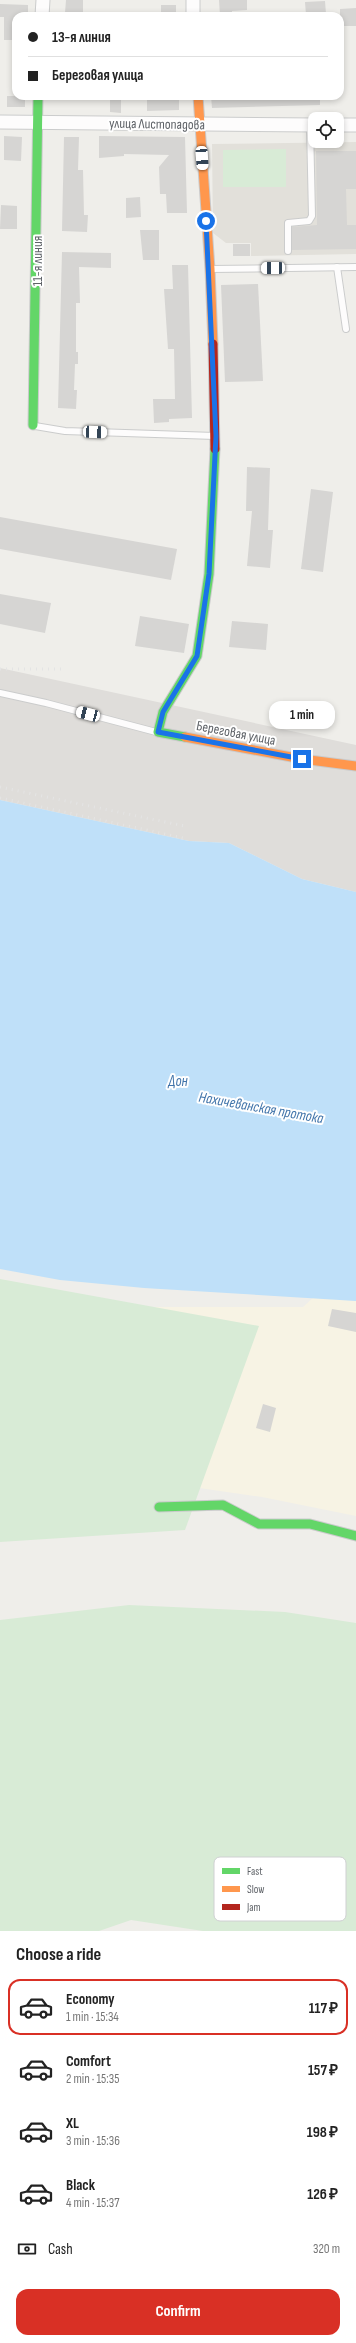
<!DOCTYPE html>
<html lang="en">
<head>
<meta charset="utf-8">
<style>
  :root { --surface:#fff; --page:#f2f2f2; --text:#222; --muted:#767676; --line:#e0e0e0; --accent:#d93025 }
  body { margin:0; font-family:"Sofia Sans Condensed",sans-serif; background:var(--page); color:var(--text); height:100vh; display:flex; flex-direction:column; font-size:15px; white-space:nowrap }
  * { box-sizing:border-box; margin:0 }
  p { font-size:13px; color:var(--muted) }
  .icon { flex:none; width:22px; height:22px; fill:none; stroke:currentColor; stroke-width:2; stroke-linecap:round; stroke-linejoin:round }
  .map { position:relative; height:1931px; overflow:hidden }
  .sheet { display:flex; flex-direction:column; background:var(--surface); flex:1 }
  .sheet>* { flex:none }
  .hud { position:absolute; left:12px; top:12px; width:332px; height:88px; border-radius:12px; box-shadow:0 2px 6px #0003; display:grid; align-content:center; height:88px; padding:0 16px; background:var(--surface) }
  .tools { position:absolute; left:308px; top:112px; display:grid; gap:8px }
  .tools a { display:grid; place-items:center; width:36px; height:36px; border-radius:8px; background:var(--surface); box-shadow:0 2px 6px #0003; font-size:20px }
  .end { position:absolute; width:18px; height:18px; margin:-9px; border:5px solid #1a73e8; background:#fff; box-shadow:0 0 0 2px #fff }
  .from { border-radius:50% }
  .bubble { position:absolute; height:28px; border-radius:12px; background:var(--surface); box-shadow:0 2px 6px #0003; font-size:13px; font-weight:700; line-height:28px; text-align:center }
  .car { position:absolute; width:12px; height:24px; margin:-12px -6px; border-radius:5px; box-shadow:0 0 3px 1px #0007; background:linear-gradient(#fff 24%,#345 0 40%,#fff 0 76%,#345 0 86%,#fff 0) }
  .hud b { display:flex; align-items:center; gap:14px; height:38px; font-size:15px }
  .hud b+b { border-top:1px solid var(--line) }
  .hud i { width:10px; height:10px; background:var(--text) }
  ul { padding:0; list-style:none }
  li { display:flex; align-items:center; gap:12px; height:56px; margin:0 8px 6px; padding:0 8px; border:2px solid transparent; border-radius:12px }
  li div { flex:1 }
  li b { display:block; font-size:15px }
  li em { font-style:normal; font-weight:700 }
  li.selected { border-color:var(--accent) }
  li>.icon { width:36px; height:36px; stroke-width:1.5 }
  h2 { padding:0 16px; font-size:18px; line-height:48px }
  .pay { display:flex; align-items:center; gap:10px; height:44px; padding:0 16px; font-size:15px }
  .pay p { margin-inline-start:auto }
  .action { display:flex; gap:8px; margin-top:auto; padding:8px 16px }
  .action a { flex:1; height:46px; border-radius:12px; background:var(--accent); color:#fff; font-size:16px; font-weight:700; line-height:46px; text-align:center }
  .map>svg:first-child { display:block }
  .commercial { fill:#f7f3e4 }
  .industrial { fill:#dfddda }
  .education { fill:#e2e0da }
  .green { fill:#d8ebd6 }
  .water { fill:#bfe0f9 }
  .building { fill:#d6d5d3 }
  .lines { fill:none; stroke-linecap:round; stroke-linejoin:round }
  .lane-casing { stroke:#cbcccc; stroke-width:8 }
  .street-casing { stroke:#cbcccc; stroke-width:15 }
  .fast-casing { stroke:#cacacb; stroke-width:11 }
  .slow-casing { stroke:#cacacb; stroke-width:11 }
  .jam-casing { stroke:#cacacb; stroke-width:11 }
  .lane { stroke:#fdfcfc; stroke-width:6 }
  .street { stroke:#fdfcfc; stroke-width:13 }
  .fast { stroke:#63d668; stroke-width:9 }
  .slow { stroke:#ff974d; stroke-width:9 }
  .jam { stroke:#b3261e; stroke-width:9 }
  .rail { stroke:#e4e4e4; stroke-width:3; stroke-dasharray:1 5; stroke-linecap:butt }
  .route { stroke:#1a73e8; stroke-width:5 }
  .labels { text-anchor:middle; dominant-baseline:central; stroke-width:4; stroke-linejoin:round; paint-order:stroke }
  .street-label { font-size:14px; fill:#5f6368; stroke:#fff }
  .water-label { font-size:15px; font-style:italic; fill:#4174aa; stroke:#fff }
  .key { fill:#fff; stroke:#cfd0d2; stroke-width:1 }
  .key-label { font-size:11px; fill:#5f6368 }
</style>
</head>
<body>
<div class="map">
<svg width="356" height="1931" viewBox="0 0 356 1931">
  <rect width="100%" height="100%" fill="#efeeea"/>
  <polygon class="commercial" points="314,1297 356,1301 356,1516 262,1497 0,1459 17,1307 303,1307"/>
  <polygon class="industrial" points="0,668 356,745 356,892 302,879 229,843 189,841 0,800"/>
  <polygon class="education" points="356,142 356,254 251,256 251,243 226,243 213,233 212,144"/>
  <g class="green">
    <polygon points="286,149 286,187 223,187 223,150"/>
    <polygon points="0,1279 259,1326 185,1530 0,1542"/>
    <polygon points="129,1605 285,1612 356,1623 356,1931 203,1931 131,1920 99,1931 0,1931 0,1620"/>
  </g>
  <polygon class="water" points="0,800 189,841 229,843 302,879 356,892 356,1301 144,1288 60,1280 0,1269"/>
  <g class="building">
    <polygon points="66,0 83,0 83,14 65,13"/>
    <polygon points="219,0 247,0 247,10 232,11 232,16 220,16"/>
    <polygon points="325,1 326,14 306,15 305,2"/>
    <polygon points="0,4 28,5 28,16 16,16 16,40 4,40 4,17 0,17"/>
    <rect x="161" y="5" width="15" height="11"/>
    <polygon points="356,8 356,26 340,26 340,9"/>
    <rect x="7" y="96" width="18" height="11"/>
    <polygon points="179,96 179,110 147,111 147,97"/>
    <polygon points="211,96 320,96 320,105 212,108"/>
    <polygon points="110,97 121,97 121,113 110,112"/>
    <polygon points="4,136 22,137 21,161 4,160"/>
    <polygon points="99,136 185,137 187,213 167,213 166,194 160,194 159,167 169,155 124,154 124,156 99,158"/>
    <polygon points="64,137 79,137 78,170 83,170 84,215 88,215 87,232 62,231"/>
    <polygon points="316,151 356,151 356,189 346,189 347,225 356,225 356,249 292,250 292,227 317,225"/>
    <polygon points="140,197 141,217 126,218 126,198"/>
    <polygon points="1,205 17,206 17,229 0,229"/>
    <polygon points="140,230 159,230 159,260 143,260"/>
    <rect x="233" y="244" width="17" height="12"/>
    <polygon points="62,252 111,253 111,268 79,267 80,303 76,303 76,352 78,352 78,364 75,364 74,390 77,390 76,409 58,408"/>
    <polygon points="172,265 188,265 192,418 169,419 169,422 154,423 153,399 175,399 174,349 168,349 164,289 173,289"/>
    <polygon points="258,284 263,381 225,382 221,285"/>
    <polygon points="247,467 270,468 268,530 273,530 270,568 247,566 252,511 246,511"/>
    <polygon points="311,489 333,492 323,572 301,569"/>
    <polygon points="0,517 177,549 171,580 0,549"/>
    <polygon points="0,594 51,603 45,633 0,624"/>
    <polygon points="140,616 189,624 184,653 135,646"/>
    <polygon points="232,621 268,624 266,650 229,647"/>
    <polygon points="332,1309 356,1313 356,1332 328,1326"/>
    <polygon points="263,1404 276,1408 270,1432 256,1428"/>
  </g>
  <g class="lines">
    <g class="lane-casing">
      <g id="lane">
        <polyline points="288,251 288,223 309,221 312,216 310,125"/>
        <polyline points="337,267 346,329"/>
        <polyline points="211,269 356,267"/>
        <polyline points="35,426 65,431 215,436"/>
        <polyline points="0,693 46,703 156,732"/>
      </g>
    </g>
    <g class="street-casing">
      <g id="street">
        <polyline points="193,0 193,16"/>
        <polyline points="42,16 43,0"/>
        <polyline points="0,122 315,125"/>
        <polyline points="337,125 356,125"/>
      </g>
    </g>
    <g class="fast-casing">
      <g id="fast">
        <polyline points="33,425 38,96"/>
        <polyline points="185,737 158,732 163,712 197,656 209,574 215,449"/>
        <polyline points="159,1507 223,1505 259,1524 310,1524 356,1536"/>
      </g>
    </g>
    <g class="slow-casing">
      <g id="slow">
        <polyline points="198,96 210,269 213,344"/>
        <polyline points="185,737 302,759 356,766"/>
      </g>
    </g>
    <g class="jam-casing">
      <polyline id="jam" points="213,344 215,449"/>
    </g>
    <use href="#lane" class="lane"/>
    <use href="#street" class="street"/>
    <use href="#fast" class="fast"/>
    <use href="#slow" class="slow"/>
    <use href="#jam" class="jam"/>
    <g class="rail">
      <polyline points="0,669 66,669"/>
      <polyline points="0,787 184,826"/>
      <polyline points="0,798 183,838"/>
    </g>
  </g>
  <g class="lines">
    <polyline class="route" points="206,221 216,436 209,574 197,656 163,712 158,732 302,759"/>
  </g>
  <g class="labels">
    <g class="street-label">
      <text transform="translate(157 124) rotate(1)">улица Листопадова</text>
      <text transform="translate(37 261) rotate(-90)">11-я линия</text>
      <text transform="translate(236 733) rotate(11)">Береговая улица</text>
    </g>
    <g class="water-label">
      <text x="178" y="1081">Дон</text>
      <text transform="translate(261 1108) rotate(10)">Нахичеванская протока</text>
    </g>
  </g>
  <rect x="214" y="1857" width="132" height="64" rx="6" class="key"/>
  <rect x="222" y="1868" width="18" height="6" fill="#63d668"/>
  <rect x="222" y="1886" width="18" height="6" fill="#ff974d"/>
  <rect x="222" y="1904" width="18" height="6" fill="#b3261e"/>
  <g class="key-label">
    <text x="247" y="1875">Fast</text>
    <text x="247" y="1893">Slow</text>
    <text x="247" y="1911">Jam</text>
  </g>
</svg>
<div class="tools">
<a><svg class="icon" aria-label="locate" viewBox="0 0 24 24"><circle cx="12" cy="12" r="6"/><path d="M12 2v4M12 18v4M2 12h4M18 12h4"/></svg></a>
</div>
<i class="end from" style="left:206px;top:221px"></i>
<i class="end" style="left:302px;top:759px"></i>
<div class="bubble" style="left:269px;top:701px;width:66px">1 min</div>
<i class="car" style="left:202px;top:158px;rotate:176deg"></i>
<i class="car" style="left:273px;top:268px;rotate:269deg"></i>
<i class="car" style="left:95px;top:432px;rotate:92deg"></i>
<i class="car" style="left:88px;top:714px;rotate:285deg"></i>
<div class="hud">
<b><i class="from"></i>13-я линия</b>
<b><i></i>Береговая улица</b>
</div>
</div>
<section class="sheet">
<h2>Choose a ride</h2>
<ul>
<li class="selected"><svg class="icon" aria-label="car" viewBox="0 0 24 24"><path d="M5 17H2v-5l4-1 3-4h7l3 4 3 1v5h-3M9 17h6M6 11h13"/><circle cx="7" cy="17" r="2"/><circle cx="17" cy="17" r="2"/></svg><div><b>Economy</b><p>1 min · 15:34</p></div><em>117 ₽</em></li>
<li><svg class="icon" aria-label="car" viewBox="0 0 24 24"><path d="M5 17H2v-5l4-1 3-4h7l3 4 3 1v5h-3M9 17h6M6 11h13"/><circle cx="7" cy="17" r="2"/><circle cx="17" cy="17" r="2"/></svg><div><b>Comfort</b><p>2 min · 15:35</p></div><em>157 ₽</em></li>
<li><svg class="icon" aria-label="car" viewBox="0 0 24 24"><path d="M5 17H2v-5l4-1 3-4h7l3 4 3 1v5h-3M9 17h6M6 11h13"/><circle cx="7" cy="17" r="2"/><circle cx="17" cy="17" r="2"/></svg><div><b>XL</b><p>3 min · 15:36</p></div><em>198 ₽</em></li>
<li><svg class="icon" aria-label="car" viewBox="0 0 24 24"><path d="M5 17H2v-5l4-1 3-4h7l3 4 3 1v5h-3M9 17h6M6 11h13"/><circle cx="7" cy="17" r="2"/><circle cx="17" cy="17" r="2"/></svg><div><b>Black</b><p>4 min · 15:37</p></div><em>126 ₽</em></li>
</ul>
<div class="pay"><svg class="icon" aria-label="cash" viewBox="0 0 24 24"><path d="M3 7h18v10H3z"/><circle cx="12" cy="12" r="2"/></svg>Cash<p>320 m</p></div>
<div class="action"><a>Confirm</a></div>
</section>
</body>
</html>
